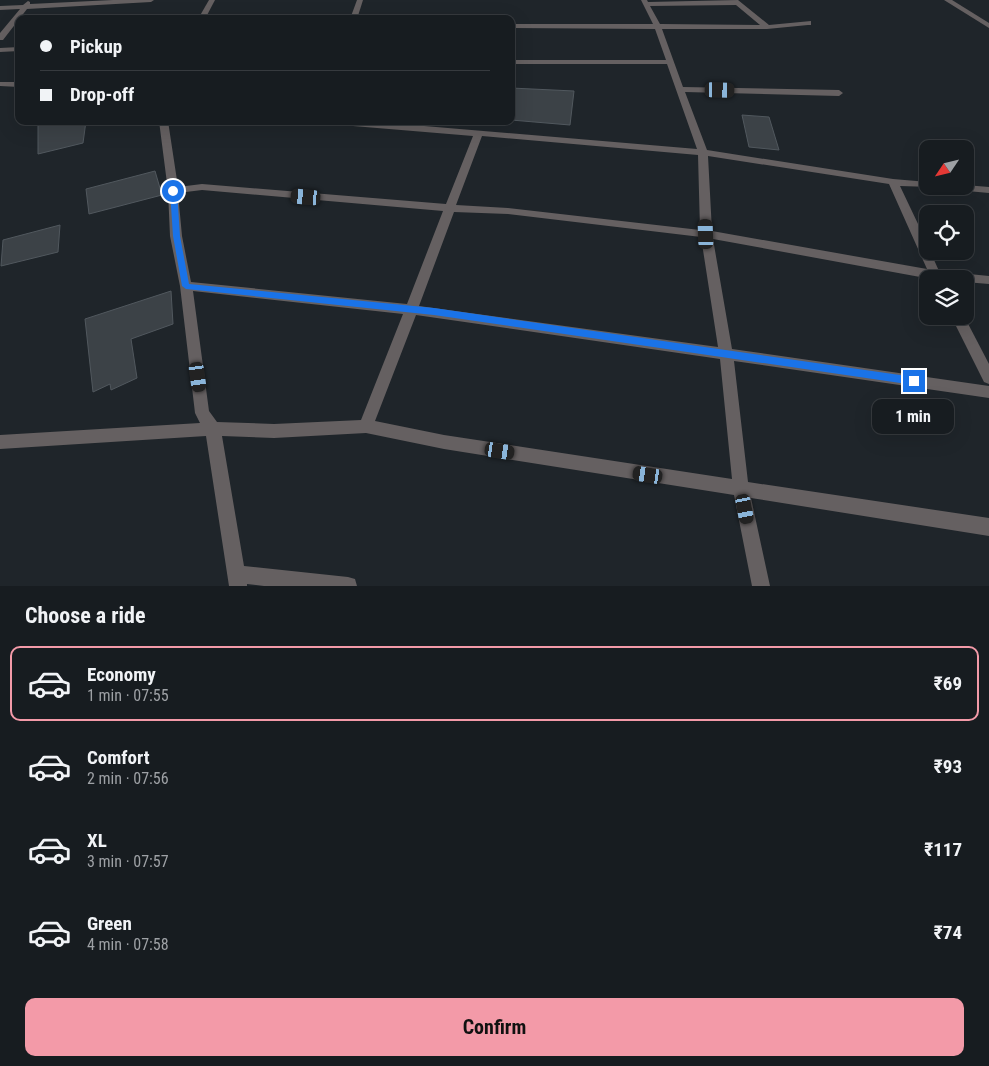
<!DOCTYPE html>
<html lang="en">
<head>
<meta charset="utf-8">
<style>
  :root { --surface:#171c20; --page:#24292d; --text:#f1f3f6; --muted:#9ea1a5; --line:#363a3e; --accent:#f39aa8 }
  body { margin:0; font-family:"Roboto Condensed",sans-serif; background:var(--page); color:var(--text); height:100vh; display:flex; flex-direction:column; font-size:19px; white-space:nowrap }
  * { box-sizing:border-box; margin:0 }
  p { font-size:16px; color:var(--muted) }
  .icon { flex:none; width:28px; height:28px; fill:none; stroke:currentColor; stroke-width:2; stroke-linecap:round; stroke-linejoin:round }
  .map { position:relative; height:586px; overflow:hidden }
  .drawer { display:flex; flex-direction:column; background:var(--surface); flex:1 }
  .drawer>* { flex:none }
  .top-card { position:absolute; left:15px; top:15px; width:500px; height:110px; border-radius:10px; box-shadow:0 5px 20px #0002,0 0 0 1px var(--line); display:grid; align-content:center; height:110px; padding:0 25px; background:var(--surface) }
  .needle { width:32px; rotate:235deg }
  .tools { position:absolute; left:919px; top:140px; display:grid; gap:10px }
  .tools a { display:grid; place-items:center; width:55px; height:55px; border-radius:10px; background:var(--surface); box-shadow:0 5px 20px #0002,0 0 0 1px var(--line); font-size:25px }
  .end { position:absolute; width:22px; height:22px; margin:-11px; border:6px solid #1a73e8; background:#fff; box-shadow:0 0 0 2px #fff }
  .from { border-radius:50% }
  .bubble { position:absolute; height:35px; border-radius:10px; background:var(--surface); box-shadow:0 5px 20px #0002,0 0 0 1px var(--line); font-size:16px; font-weight:700; line-height:35px; text-align:center }
  .car { position:absolute; width:15px; height:30px; margin:-15px -8px; border-radius:6px; box-shadow:0 0 4px 1px #0007; background:linear-gradient(#222 24%,#8ab4d8 0 40%,#222 0 76%,#8ab4d8 0 86%,#222 0) }
  .top-card b { display:flex; align-items:center; gap:18px; height:48px; font-size:19px }
  .top-card b+b { border-top:1px solid var(--line) }
  .top-card i { width:12px; height:12px; background:var(--text) }
  ul { padding:0; list-style:none }
  li { display:flex; align-items:center; gap:15px; height:75px; margin:0 10px 8px; padding:0 15px; border:2px solid transparent; border-radius:10px }
  li div { flex:1 }
  li b { display:block; font-size:19px }
  li em { font-style:normal; font-weight:700 }
  li.active { border-color:var(--accent) }
  li>.icon { width:45px; height:45px; stroke-width:1.5 }
  h2 { padding:0 25px; font-size:22px; line-height:60px }
  .cta { display:flex; gap:10px; margin-top:auto; padding:10px 25px }
  .cta a { flex:1; height:58px; border-radius:10px; background:var(--accent); color:#111; font-size:20px; font-weight:700; line-height:58px; text-align:center }
  .map>svg:first-child { display:block }
  .building { fill:#3c4247; stroke:#51585e }
  .lines { fill:none; stroke-linecap:round; stroke-linejoin:round }
  .minor { fill:#656061; fill-rule:evenodd }
  .route { fill:#1a73e8 }
</style>
</head>
<body>
<div class="map">
<svg width="989" height="586" viewBox="0 0 989 586">
  <rect width="100%" height="100%" fill="#1f252a"/>
  <g class="building">
    <polygon points="511,88 574,91 570,125 511,120"/>
    <polygon points="742,115 769,117 779,150 749,147"/>
    <polygon points="38,121 86,121 83,143 38,154"/>
    <polygon points="155,171 162,195 89,214 86,189"/>
    <polygon points="60,225 58,252 1,266 3,240"/>
    <polygon points="171,291 173,324 131,339 137,378 111,390 110,384 93,392 85,319"/>
  </g>
  <g class="lines">
    <g class="minor">
      <polygon points="113,0 154,0 151,2 27,9 3,40 0,40 0,33 20,9 0,10 0,6 23,5 28,1 30,2 30,4"/>
      <polygon points="209,0 215,0 205,19 198,19"/>
      <polygon points="357,0 363,0 357,19 350,19"/>
      <path d="M641 0H647L648 2 738 0 769 25 811 21V25H808L767 29H662L683 87 839 90 843 93 839 96 685 92 707 150 893 179 928 182V186L932 187 900 186 928 245V251H930L939 271 989 276V284L965 282V279H931L713 239 732 349 989 386V398L734 361 748 482 989 518V536L751 498 770 586H752L734 495 444 449 366 433 274 438 222 436 244 566 348 577 355 579 357 586H264L247 584V586H229L206 436 0 449V435L200 423 195 413 180 286 170 236 168 191 159 121H168L178 187 202 184 446 204 473 136 329 124 325 121H365L697 149 667 64H511V60H666L655 29 511 28V24H653ZM736 5 760 25 660 24 650 6ZM482 136 698 155 700 230 508 208 456 205ZM708 156 889 184 927 269 712 231ZM202 190 443 211 407 304 191 282 182 236 178 193ZM454 212 508 214 701 237 718 347 419 306ZM193 291 403 314 361 420 274 424 217 422 209 411ZM416 315 720 359 732 479 444 435 375 421Z"/>
      <polygon points="944,0 952,0 989,23 989,28"/>
      <polygon points="19,47 19,51 0,52 0,48"/>
      <polygon points="0,82 19,82 19,87 0,86"/>
      <polygon points="965,185 989,187 989,193 945,189 940,186 965,186"/>
      <polygon points="951,316 964,316 989,364 989,384 984,382"/>
    </g>
  </g>
  <polygon class="route" points="173,189 177,191 180,236 189,284 434,308 914,377 918,381 914,385 434,315 186,289 182,286 173,236 170,191"/>
</svg>
<div class="tools">
<a><svg class="needle" viewBox="-14 -14 28 28"><path d="M0-13l5 13h-10z" fill="#e53935"/><path d="M0 13l5-13h-10z" fill="#9ea1a5"/></svg></a>
<a><svg class="icon" aria-label="locate" viewBox="0 0 24 24"><circle cx="12" cy="12" r="6"/><path d="M12 2v4M12 18v4M2 12h4M18 12h4"/></svg></a>
<a><svg class="icon" aria-label="layers" viewBox="0 0 24 24"><path d="M12 4l9 5-9 5-9-5zM3 14l9 5 9-5"/></svg></a>
</div>
<i class="end from" style="left:173px;top:191px"></i>
<i class="end" style="left:914px;top:381px"></i>
<div class="bubble" style="left:872px;top:399px;width:82px">1 min</div>
<i class="car" style="left:720px;top:90px;rotate:91deg"></i>
<i class="car" style="left:306px;top:197px;rotate:275deg"></i>
<i class="car" style="left:706px;top:234px;rotate:358deg"></i>
<i class="car" style="left:198px;top:377px;rotate:172deg"></i>
<i class="car" style="left:500px;top:451px;rotate:99deg"></i>
<i class="car" style="left:648px;top:475px;rotate:279deg"></i>
<i class="car" style="left:745px;top:509px;rotate:169deg"></i>
<div class="top-card">
<b><i class="from"></i>Pickup</b>
<b><i></i>Drop-off</b>
</div>
</div>
<section class="drawer">
<h2>Choose a ride</h2>
<ul>
<li class="active"><svg class="icon" aria-label="car" viewBox="0 0 24 24"><path d="M5 17H2v-5l4-1 3-4h7l3 4 3 1v5h-3M9 17h6M6 11h13"/><circle cx="7" cy="17" r="2"/><circle cx="17" cy="17" r="2"/></svg><div><b>Economy</b><p>1 min · 07:55</p></div><em>₹69</em></li>
<li><svg class="icon" aria-label="car" viewBox="0 0 24 24"><path d="M5 17H2v-5l4-1 3-4h7l3 4 3 1v5h-3M9 17h6M6 11h13"/><circle cx="7" cy="17" r="2"/><circle cx="17" cy="17" r="2"/></svg><div><b>Comfort</b><p>2 min · 07:56</p></div><em>₹93</em></li>
<li><svg class="icon" aria-label="car" viewBox="0 0 24 24"><path d="M5 17H2v-5l4-1 3-4h7l3 4 3 1v5h-3M9 17h6M6 11h13"/><circle cx="7" cy="17" r="2"/><circle cx="17" cy="17" r="2"/></svg><div><b>XL</b><p>3 min · 07:57</p></div><em>₹117</em></li>
<li><svg class="icon" aria-label="car" viewBox="0 0 24 24"><path d="M5 17H2v-5l4-1 3-4h7l3 4 3 1v5h-3M9 17h6M6 11h13"/><circle cx="7" cy="17" r="2"/><circle cx="17" cy="17" r="2"/></svg><div><b>Green</b><p>4 min · 07:58</p></div><em>₹74</em></li>
</ul>
<div class="cta"><a>Confirm</a></div>
</section>
</body>
</html>
